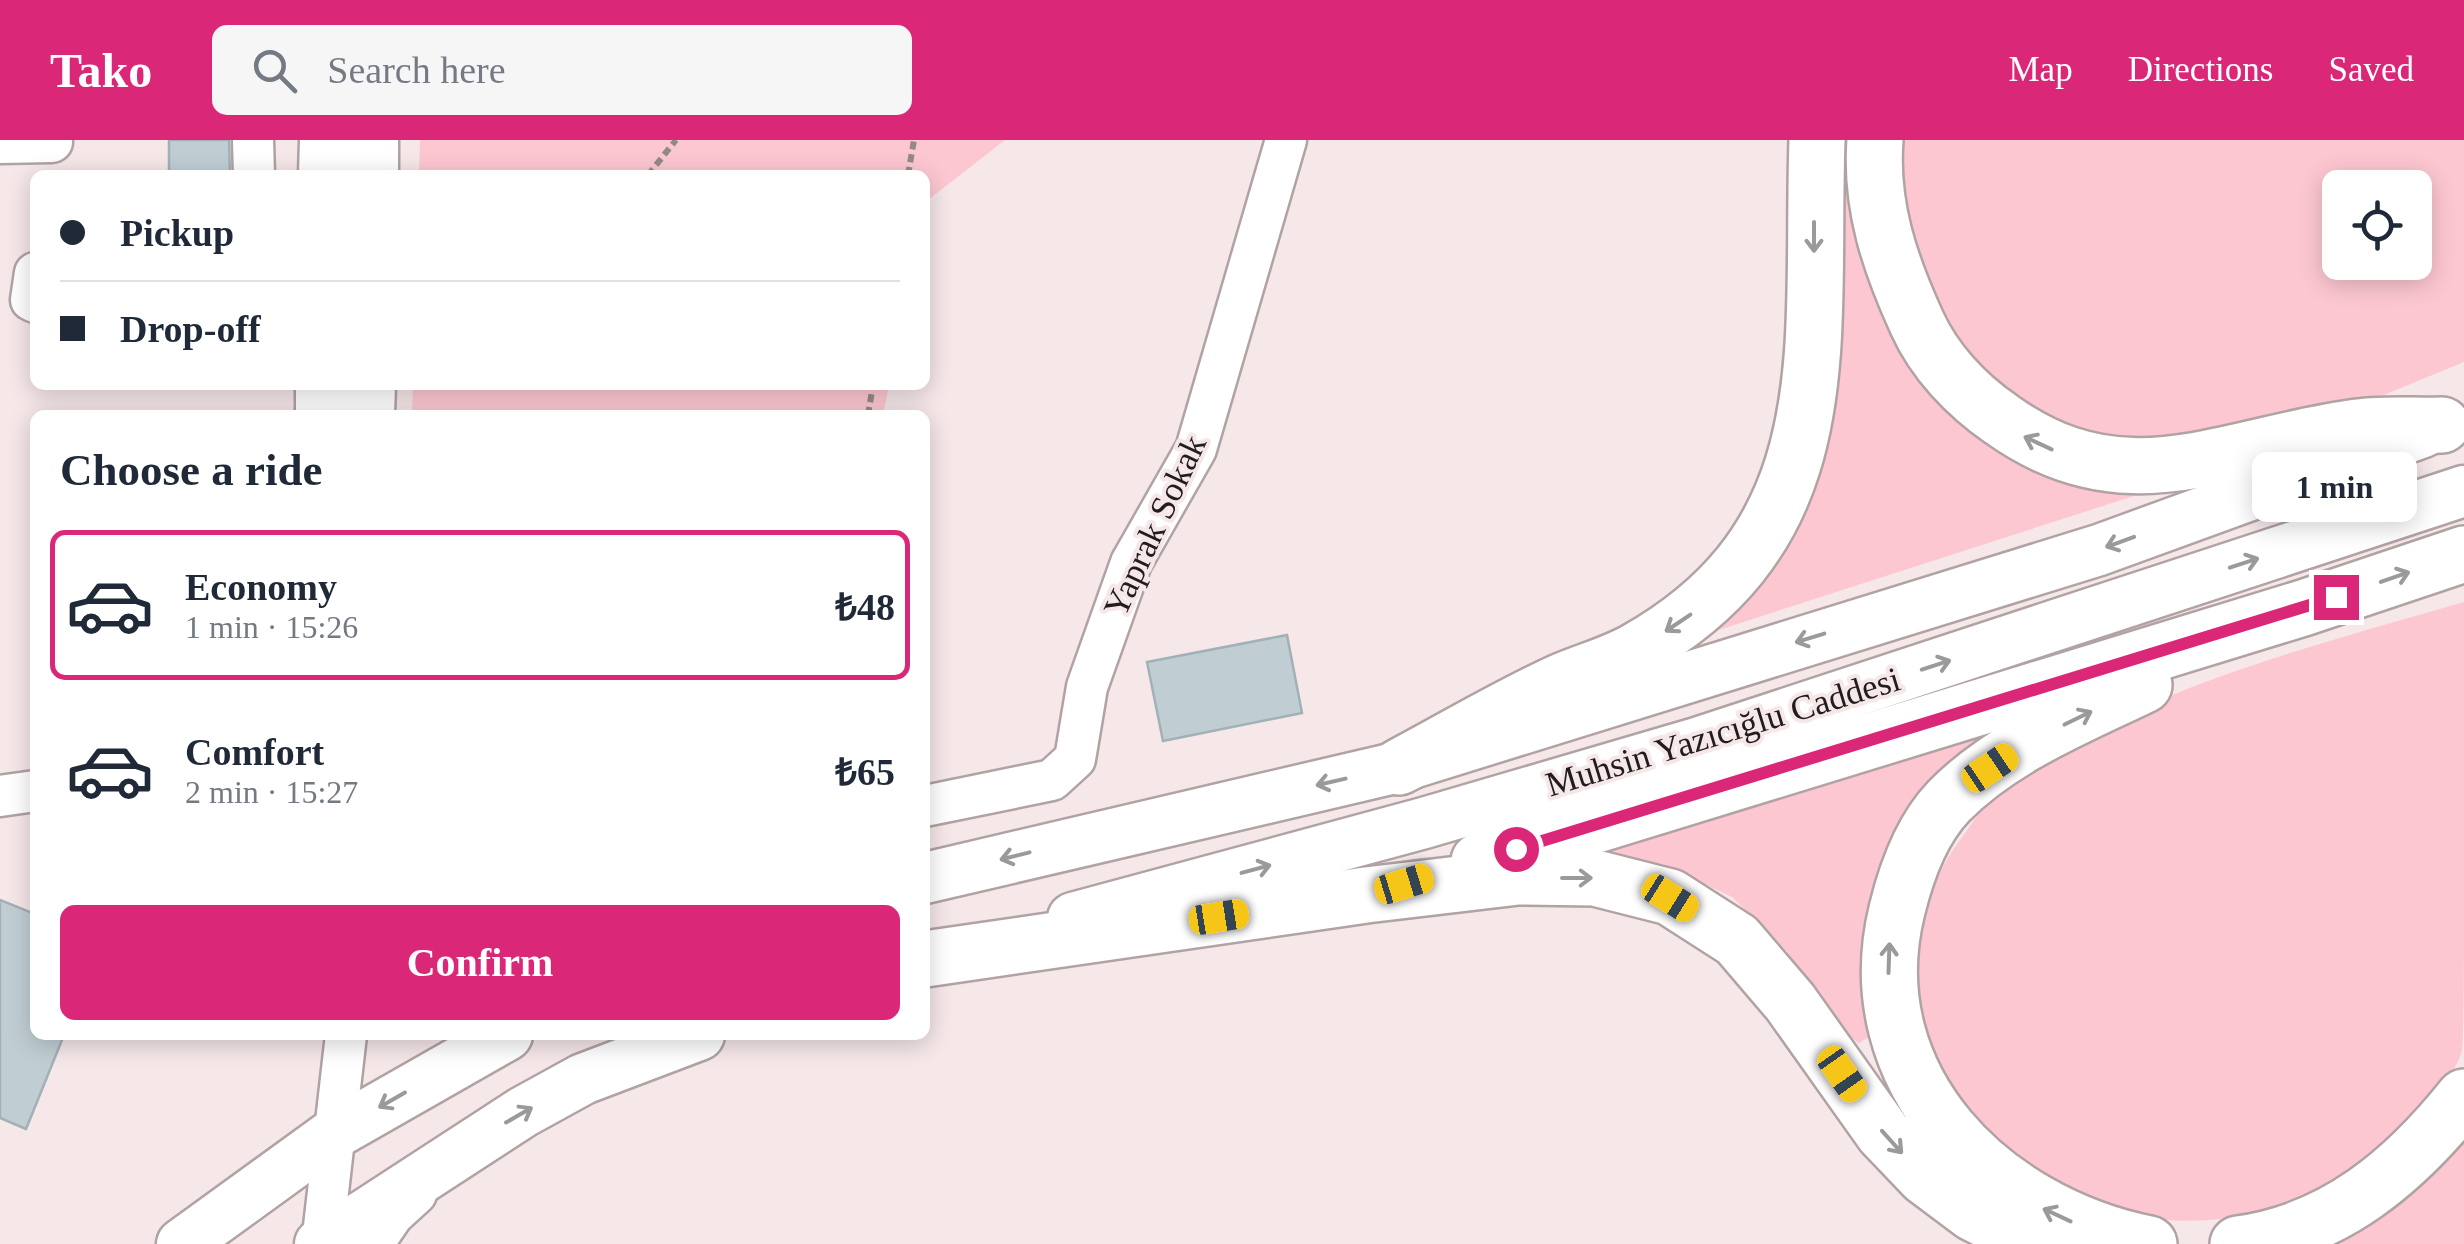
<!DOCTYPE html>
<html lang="en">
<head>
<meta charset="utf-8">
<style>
  :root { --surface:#fff; --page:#f6f6f7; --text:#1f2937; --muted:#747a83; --line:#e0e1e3; --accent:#db2777 }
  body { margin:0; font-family:Georgia,serif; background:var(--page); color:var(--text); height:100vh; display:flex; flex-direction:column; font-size:38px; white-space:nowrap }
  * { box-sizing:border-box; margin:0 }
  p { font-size:32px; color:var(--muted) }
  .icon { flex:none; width:55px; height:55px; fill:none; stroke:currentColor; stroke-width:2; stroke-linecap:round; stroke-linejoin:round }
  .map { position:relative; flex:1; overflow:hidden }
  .details { position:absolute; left:30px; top:270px; width:900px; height:630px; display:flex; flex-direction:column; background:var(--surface); border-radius:15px; box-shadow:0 5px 25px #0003 }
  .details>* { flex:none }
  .banner { position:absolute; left:30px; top:30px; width:900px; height:220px; border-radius:15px; box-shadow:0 5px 25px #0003; display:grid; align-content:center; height:220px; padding:0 30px; background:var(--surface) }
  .tools { position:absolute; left:2322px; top:30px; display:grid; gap:20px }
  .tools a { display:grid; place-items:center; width:110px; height:110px; border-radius:15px; background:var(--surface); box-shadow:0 5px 25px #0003; font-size:50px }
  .end { position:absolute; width:45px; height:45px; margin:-22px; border:12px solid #db2777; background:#fff; box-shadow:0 0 0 5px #fff }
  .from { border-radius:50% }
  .bubble { position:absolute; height:70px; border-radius:15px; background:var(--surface); box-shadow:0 5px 25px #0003; font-size:32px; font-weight:600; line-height:70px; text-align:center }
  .car { position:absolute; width:30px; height:60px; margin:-30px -15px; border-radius:12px; box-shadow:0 0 8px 2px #0007; background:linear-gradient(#f5c518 24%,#345 0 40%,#f5c518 0 76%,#345 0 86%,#f5c518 0) }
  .banner b { display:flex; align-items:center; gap:35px; height:95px; font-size:38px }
  .banner b+b { border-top:2px solid var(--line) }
  .banner i { width:25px; height:25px; background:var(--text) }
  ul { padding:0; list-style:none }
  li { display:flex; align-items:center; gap:30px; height:150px; margin:0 20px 15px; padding:0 10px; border:5px solid transparent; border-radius:15px }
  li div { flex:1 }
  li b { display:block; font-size:38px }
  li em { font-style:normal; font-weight:600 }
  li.active { border-color:var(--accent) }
  li>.icon { width:90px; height:90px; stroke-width:1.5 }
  h2 { padding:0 30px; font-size:45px; line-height:120px }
  .primary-button { display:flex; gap:20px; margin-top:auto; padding:20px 30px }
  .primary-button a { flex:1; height:115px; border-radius:15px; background:var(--accent); color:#fff; font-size:40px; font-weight:600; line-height:115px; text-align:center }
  header { display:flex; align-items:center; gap:60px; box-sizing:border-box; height:140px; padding:0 50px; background:var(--accent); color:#fff }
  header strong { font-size:48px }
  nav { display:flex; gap:55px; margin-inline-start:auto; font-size:35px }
  .search { width:700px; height:90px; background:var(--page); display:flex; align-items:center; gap:25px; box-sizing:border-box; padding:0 35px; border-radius:15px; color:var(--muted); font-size:38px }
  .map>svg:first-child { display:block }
  .green { fill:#fdc7d1; fill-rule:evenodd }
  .building { fill:#c0ced4; stroke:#a2b1b6; stroke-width:2.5 }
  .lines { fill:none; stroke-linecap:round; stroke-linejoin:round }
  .minor-casing { stroke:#b1a2a4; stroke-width:45 }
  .major-casing { stroke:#b1a2a4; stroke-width:55 }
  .highway-casing { stroke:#b1a2a4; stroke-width:60 }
  .path { stroke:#93898a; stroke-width:6; stroke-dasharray:8 5; stroke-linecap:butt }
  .minor { stroke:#fff; stroke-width:40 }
  .major { stroke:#fff; stroke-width:50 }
  .highway { stroke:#fff; stroke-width:55 }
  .oneway { stroke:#9b9999 }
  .route { stroke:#db2777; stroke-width:12 }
  .labels { text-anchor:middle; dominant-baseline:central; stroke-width:8; stroke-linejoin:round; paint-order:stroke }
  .street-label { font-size:35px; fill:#211c1d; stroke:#f6e7e9 }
</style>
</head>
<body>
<header>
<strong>Tako</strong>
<div class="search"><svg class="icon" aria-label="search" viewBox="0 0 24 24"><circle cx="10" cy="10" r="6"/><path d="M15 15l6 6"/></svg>Search here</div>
<nav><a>Map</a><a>Directions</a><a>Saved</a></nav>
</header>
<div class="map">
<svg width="2464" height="1104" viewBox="0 0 2464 1104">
  <rect width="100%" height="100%" fill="#f6e7e9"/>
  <g class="green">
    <polygon points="420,0 1005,0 928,60 925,73 925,35 419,35"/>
    <path d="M1902 0H2464V222L2379 257 2224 302 2103 300 2022 268 1966 220 1929 156 1905 83ZM2340 48H2415V122H2340Z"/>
    <polygon points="1841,3 1854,6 1859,76 2057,338 2082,348 2143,353 1700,496 1771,428"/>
    <polygon points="413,245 889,245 883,275 412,275"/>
    <path d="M2464 462C2464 574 2464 685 2464 797 2464 826 2464 887 2462 911 2452 944 2409 984 2384 1007 2318 1067 2204 1099 2116 1070 1958 1017 1850 844 1963 696 1977 677 1992 650 2010 636 2028 624 2050 614 2069 604 2191 536 2330 501 2464 462Z"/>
    <polygon points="1995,593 1884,729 1868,779 1862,848 1874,894 1859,903 1833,885 1786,810 1732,757 1663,724 1625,721 1596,710"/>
    <path d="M2464 996V1104H2320C2377 1082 2427 1045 2464 996Z"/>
  </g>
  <g class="building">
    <polygon points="169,0 229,0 230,35 169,35"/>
    <polygon points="1287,495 1302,573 1163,601 1147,522"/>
    <polygon points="0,760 35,774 35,895 64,895 26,989 0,978"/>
  </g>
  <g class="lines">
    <g class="minor-casing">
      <g id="minor">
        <polyline points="253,0 254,35"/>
        <polyline points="0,3 52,2"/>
        <polyline points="35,133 31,160 35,162"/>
        <polyline points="0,656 35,651"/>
        <polyline points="925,666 1052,640 1075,619 1087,547 1131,423 1196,309 1286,0"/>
        <polyline points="322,1104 346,895"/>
        <polyline points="373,1104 393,1075 416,1054"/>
      </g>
    </g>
    <g class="major-casing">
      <g id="major">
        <polyline points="324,35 325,0"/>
        <polyline points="373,35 373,0"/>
        <polyline points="321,275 321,245"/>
        <polyline points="369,275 370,245"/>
        <polyline points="925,738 1399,627 2099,410 2423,292"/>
        <polyline points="1073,778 1424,683 1697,603 2464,351"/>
        <polyline points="182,1104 335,993 507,895"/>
        <polyline points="320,1104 523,972 583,939 699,895"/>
      </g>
    </g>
    <g class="highway-casing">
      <g id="highway">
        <path d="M1875 0C1870 66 1890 124 1917 183 1934 221 1966 255 2001 279 2123 367 2220 307 2351 288 2380 283 2412 286 2442 285"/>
        <path d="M2144 545C2078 577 2002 607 1949 661 1922 689 1906 733 1897 770 1855 940 1993 1073 2149 1104"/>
        <path d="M1399 627C1452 599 1505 567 1560 542 1585 531 1613 524 1637 510 1845 392 1810 205 1817 0"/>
        <polyline points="1479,721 2303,468 2464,414"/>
        <polyline points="925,819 1366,755 1518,737 1595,738 1670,757 1737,800 1790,862 1883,993 1925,1037 1973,1073 2034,1104"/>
        <path d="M2238 1104C2335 1091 2405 1031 2464 957"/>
      </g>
    </g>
    <g class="path">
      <polyline points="648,35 676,0"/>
      <polyline points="908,35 914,0"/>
      <polyline points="868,275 873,245"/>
    </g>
    <use href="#minor" class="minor"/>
    <use href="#major" class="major"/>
    <use href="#highway" class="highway"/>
  </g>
  <defs><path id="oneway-shaft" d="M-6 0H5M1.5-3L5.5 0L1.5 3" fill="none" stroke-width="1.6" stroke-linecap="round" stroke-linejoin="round" transform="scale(2.5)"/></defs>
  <g class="oneway">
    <use href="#oneway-shaft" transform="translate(1814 97) rotate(90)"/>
    <use href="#oneway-shaft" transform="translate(2038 303) rotate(-155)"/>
    <use href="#oneway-shaft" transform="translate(2120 402) rotate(160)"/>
    <use href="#oneway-shaft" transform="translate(2244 423) rotate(-18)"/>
    <use href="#oneway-shaft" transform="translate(2395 437) rotate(-19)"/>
    <use href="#oneway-shaft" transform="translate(1678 483) rotate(146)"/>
    <use href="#oneway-shaft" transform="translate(1810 498) rotate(163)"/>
    <use href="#oneway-shaft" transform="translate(1936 525) rotate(-18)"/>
    <use href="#oneway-shaft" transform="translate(2078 578) rotate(-26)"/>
    <use href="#oneway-shaft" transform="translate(1331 642) rotate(167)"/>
    <use href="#oneway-shaft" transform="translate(1015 716) rotate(166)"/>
    <use href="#oneway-shaft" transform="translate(1256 729) rotate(-15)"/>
    <use href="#oneway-shaft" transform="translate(1577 738)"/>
    <use href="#oneway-shaft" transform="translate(1889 818) rotate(-88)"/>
    <use href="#oneway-shaft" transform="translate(392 960) rotate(150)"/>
    <use href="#oneway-shaft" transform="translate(519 975) rotate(-30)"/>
    <use href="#oneway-shaft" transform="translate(1892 1002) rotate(48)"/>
    <use href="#oneway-shaft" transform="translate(2057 1075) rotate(-155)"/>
  </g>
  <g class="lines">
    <polyline class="route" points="1516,709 2336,457"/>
  </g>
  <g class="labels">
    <g class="street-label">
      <text transform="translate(1155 386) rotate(-65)">Yaprak Sokak</text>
      <text transform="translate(1723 592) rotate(-17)">Muhsin Yazıcığlu Caddesi</text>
    </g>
  </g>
</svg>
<div class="tools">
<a><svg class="icon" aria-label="locate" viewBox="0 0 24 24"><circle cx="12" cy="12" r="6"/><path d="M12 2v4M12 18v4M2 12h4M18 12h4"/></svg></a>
</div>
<i class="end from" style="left:1516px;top:709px"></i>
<i class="end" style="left:2336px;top:457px"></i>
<div class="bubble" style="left:2252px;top:312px;width:165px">1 min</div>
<i class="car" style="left:1990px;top:628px;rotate:56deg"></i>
<i class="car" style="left:1404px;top:744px;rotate:73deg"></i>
<i class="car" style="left:1670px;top:758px;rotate:122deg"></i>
<i class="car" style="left:1219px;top:777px;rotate:81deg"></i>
<i class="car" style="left:1842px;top:934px;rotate:145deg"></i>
<div class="banner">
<b><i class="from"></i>Pickup</b>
<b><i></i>Drop-off</b>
</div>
<section class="details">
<h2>Choose a ride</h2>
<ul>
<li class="active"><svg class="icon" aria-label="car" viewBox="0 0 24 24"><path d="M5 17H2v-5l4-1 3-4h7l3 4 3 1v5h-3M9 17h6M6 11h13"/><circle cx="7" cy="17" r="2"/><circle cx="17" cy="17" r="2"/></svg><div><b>Economy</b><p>1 min · 15:26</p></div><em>₺48</em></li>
<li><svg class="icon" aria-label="car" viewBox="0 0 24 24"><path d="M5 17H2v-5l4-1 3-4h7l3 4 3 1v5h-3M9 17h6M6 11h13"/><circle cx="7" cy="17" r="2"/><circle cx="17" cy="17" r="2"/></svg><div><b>Comfort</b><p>2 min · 15:27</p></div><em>₺65</em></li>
</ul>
<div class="primary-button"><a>Confirm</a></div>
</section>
</div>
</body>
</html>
